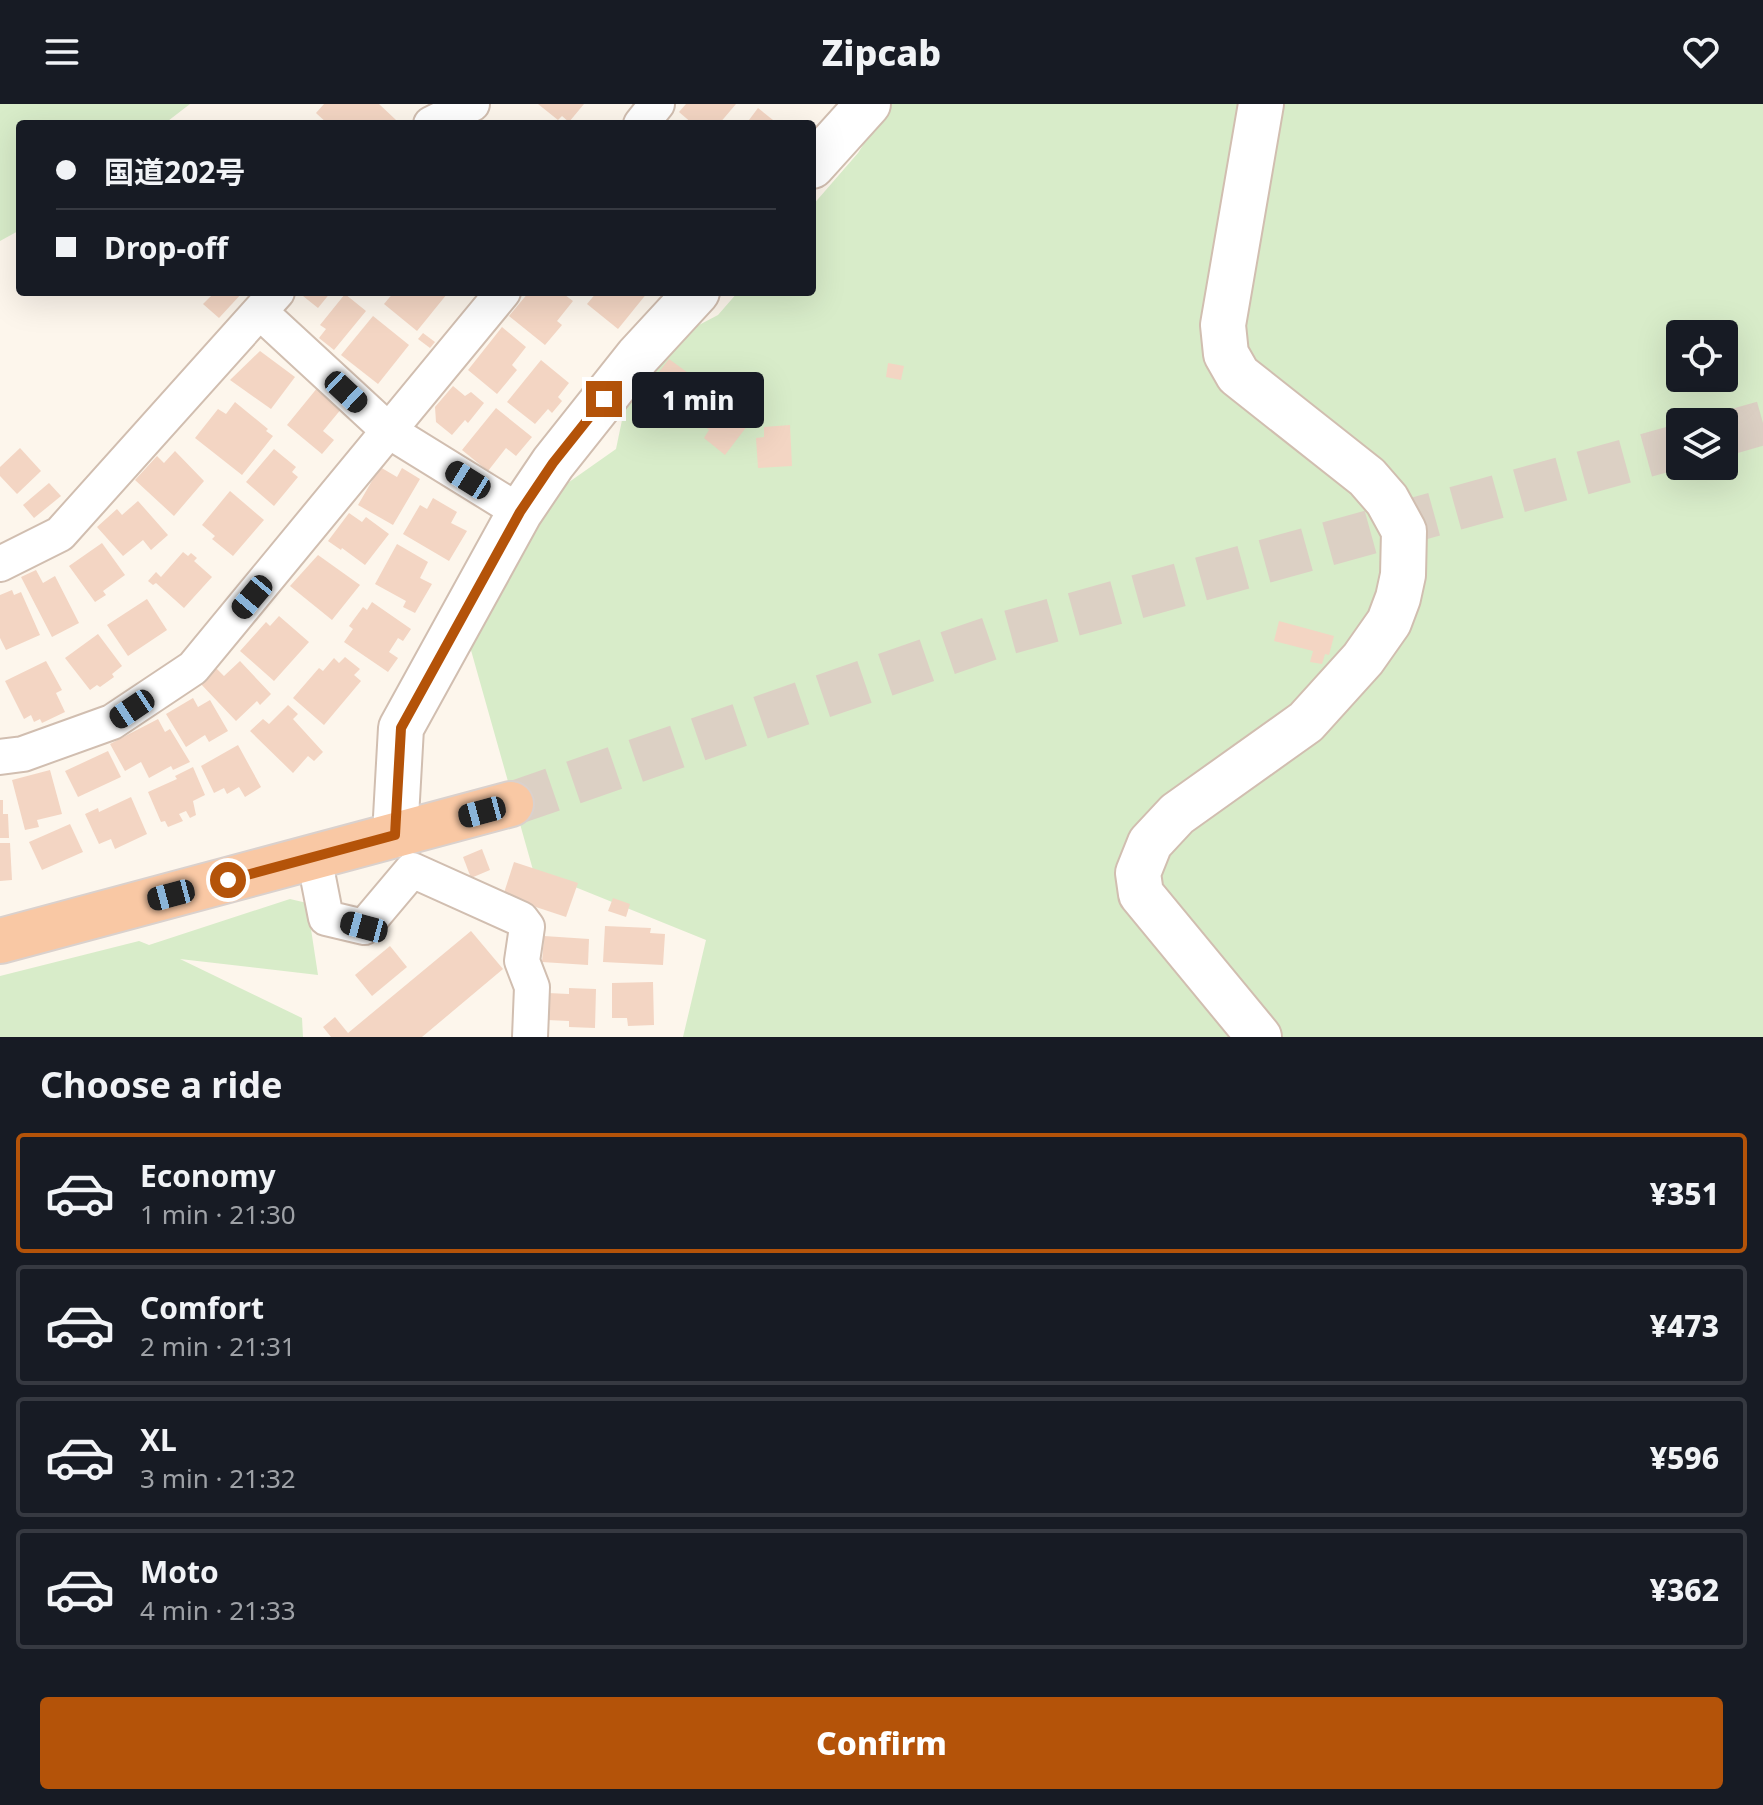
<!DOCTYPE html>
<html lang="en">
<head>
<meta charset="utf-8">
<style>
  :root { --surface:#171b24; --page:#242831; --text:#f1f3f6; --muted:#9ea1a6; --line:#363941; --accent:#b45309 }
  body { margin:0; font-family:"Noto Sans","Noto Sans JP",sans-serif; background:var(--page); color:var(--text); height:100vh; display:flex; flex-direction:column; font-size:30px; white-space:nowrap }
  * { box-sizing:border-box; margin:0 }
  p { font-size:26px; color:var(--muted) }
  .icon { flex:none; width:44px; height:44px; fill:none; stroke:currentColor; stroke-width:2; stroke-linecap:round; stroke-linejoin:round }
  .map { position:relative; height:933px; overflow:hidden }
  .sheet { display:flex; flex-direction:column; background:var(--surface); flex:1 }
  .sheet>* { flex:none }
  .hud { position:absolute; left:16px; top:16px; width:800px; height:176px; border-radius:8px; box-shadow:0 8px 32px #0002; display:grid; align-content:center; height:176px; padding:0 40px; background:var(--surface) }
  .controls { position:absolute; left:1666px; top:216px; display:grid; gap:16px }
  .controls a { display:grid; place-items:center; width:72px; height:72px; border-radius:8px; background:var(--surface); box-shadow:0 8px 32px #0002; font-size:40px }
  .end { position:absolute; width:36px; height:36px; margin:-18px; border:10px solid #b45309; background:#fff; box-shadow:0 0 0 4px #fff }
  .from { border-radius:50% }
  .bubble { position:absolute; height:56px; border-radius:8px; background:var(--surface); box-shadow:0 8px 32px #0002; font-size:26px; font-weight:800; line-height:56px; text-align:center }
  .car { position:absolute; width:24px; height:48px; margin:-24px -12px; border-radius:10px; box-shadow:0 0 6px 2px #0007; background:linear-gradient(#222 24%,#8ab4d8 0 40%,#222 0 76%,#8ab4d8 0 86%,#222 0) }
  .hud b { display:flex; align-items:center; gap:28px; height:76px; font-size:30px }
  .hud b+b { border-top:2px solid var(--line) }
  .hud i { width:20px; height:20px; background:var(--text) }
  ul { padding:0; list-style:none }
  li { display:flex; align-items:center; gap:24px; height:120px; margin:0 16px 12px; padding:0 24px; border:4px solid var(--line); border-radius:8px }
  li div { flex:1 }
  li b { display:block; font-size:30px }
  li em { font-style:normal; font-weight:800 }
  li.selected { border-color:var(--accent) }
  li>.icon { width:72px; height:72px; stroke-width:1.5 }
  h2 { padding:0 40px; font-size:36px; line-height:96px }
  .button { display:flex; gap:16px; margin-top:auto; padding:16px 40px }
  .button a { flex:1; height:92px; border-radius:8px; background:var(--accent); color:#fff; font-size:32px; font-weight:800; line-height:92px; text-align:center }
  header { display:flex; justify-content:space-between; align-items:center; height:104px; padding:0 40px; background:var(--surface); font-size:36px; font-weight:800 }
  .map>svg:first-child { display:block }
  .green { fill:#d8ecc9; fill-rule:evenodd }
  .building { fill:#f3d5c3 }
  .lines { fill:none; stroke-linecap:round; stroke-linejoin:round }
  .trunk-tunnel { stroke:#dcd0c4; stroke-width:44; stroke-dasharray:44 22; stroke-linecap:butt }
  .minor-casing { stroke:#d1beb0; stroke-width:38 }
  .tertiary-casing { stroke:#d1beb0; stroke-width:48 }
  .trunk-casing { stroke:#dad1cd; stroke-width:48 }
  .minor { stroke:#fff; stroke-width:34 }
  .tertiary { stroke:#fff; stroke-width:44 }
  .trunk { stroke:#f9c8a4; stroke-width:44 }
  .route { stroke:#b45309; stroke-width:10 }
</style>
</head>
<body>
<header><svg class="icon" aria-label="menu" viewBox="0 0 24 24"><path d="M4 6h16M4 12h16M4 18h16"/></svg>Zipcab<svg class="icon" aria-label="heart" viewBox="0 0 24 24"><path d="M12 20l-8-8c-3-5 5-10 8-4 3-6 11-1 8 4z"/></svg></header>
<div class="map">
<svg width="1763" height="933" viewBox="0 0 1763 933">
  <rect width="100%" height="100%" fill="#fdf6ec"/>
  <g class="green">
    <polygon points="0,0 190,0 164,20 20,20 20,126 0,137"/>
    <path d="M889 0H1763V933H683L706 836 533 766 465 525 525 409 616 345 632 268 676 233 718 211 738 188H812V102L858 49ZM1680 230H1724V274H1680ZM1680 318H1724V362H1680Z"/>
    <polygon points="290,795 307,799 318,871 180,855 302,914 303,933 0,933 0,872 139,837 149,841"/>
  </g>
  <g class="building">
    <polygon points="324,0 379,0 396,16 392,20 328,20 316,9"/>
    <polygon points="538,0 584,0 569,18 562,12 558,16"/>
    <polygon points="686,0 736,0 719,20 693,20 679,8"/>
    <polygon points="758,4 778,20 746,20"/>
    <polygon points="215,188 243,188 219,214 203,200"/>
    <polygon points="298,188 331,188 318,204"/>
    <polygon points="394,188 444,188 447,190 417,227 384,200"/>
    <polygon points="529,188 561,188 573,197 557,217 562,221 545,241 509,212"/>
    <polygon points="597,188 648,188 618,225 587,200"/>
    <polygon points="345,190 366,207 334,246 319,234 326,225 320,221"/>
    <polygon points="373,212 409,241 378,280 341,251"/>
    <polygon points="502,223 526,243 512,261 517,266 497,290 468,266"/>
    <polygon points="423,229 435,238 430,244 418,235"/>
    <polygon points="260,247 295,273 271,305 230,276"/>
    <polygon points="669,255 695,274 691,279 700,287 682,312 646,285"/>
    <polygon points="541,256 569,279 558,293 562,297 552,309 548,305 535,320 507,298"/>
    <polygon points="888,259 904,262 901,276 886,273"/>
    <polygon points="453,282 465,292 471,288 484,299 468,319 465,316 452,331 436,318 435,303"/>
    <polygon points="722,282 757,309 725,351 704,334 709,326 701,319 705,313 701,310"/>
    <polygon points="318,283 342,304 323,327 334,336 322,350 287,321"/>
    <polygon points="235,298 268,325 266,327 273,332 242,371 195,334 218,305 226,310"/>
    <polygon points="496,304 532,333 516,352 506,344 488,367 462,346"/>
    <polygon points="790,321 792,362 758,364 756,334 764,333 764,323"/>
    <polygon points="20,344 41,367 17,390 0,372 0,363"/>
    <polygon points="274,345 296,363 292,368 298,373 274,402 246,378"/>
    <polygon points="175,347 204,377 174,412 135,376 157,352 164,359"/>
    <polygon points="380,363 397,373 402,364 420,375 393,421 358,401"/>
    <polygon points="49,379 61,392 34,414 23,401"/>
    <polygon points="230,387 264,416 233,452 212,435 215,432 202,421"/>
    <polygon points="433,394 457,408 451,419 467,427 449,457 403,430 420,401 427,405"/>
    <polygon points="138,397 168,431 151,446 143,436 123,452 97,423 117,405 122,411"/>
    <polygon points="349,409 362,418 366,413 389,430 365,461 342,444 341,446 328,437"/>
    <polygon points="102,439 125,471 103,487 106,491 95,498 69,462"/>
    <polygon points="397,440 428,458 420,474 432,480 415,509 403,503 406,497 375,480"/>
    <polygon points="183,448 188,452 191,449 197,454 194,457 212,473 184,504 156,479 153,481 148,477 156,468 161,473"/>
    <polygon points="318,451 360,481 332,516 290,482"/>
    <polygon points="36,466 43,479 55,472 79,519 52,533 21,473"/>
    <polygon points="12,486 14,491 21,488 40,531 6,546 0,534 0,491"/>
    <polygon points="147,495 167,526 128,552 107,521"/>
    <polygon points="372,498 411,525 403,537 398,534 389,548 398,554 388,568 344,538 353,525 349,522 363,503 367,506"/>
    <polygon points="279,512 309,538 274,577 240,547 266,518 270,522"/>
    <polygon points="1279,517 1334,532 1329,551 1325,550 1322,560 1310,558 1313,547 1274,537"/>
    <polygon points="98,530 122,562 112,570 114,573 100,583 97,581 90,586 65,554"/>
    <polygon points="345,553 360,565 354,571 361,577 324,621 293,594 319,564 323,567 334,554 339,559"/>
    <polygon points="46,557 62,586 56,589 65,608 42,619 40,615 34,618 31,611 24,615 5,577"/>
    <polygon points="240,557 271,590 260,601 257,597 236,617 199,578 215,563 224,572"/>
    <polygon points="193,594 198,603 210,596 228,627 209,638 205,631 186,643 166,610"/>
    <polygon points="288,601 298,610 293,615 323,648 314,657 308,652 293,669 250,627 263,615 269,620"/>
    <polygon points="158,615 165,628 170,625 190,658 173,666 171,662 149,674 141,658 125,667 110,640"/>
    <polygon points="238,641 261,683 245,693 239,683 227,690 224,684 214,689 201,662"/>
    <polygon points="108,647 121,673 78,693 65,667"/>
    <polygon points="193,663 205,691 193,697 196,711 190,714 186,707 179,710 183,717 168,723 165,717 161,718 148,688 177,675 175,672"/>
    <polygon points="50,666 62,710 37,716 39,723 25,726 12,676"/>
    <polygon points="131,693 147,730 115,745 111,735 99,740 85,710 98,704 99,708"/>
    <polygon points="0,696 3,696 3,710 8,710 9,734 0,734"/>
    <polygon points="70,720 83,748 42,766 29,738"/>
    <polygon points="0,739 10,739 12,776 0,777"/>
    <polygon points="482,745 490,766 471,774 463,753"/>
    <polygon points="514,758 578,779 566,813 503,792"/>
    <polygon points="613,794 630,800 626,813 608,807"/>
    <polygon points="605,822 651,824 650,829 665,830 663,861 603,858"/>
    <polygon points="471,827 503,865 422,933 331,933 323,923 335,913 348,929"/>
    <polygon points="544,832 589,835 588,861 542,858"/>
    <polygon points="390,842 407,863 372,892 355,871"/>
    <polygon points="653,878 654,921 628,922 627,914 612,914 612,879"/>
    <polygon points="569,884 596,885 595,924 569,923 569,917 547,916 548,889 569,890"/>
  </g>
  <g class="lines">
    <g class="trunk-tunnel">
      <polyline points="1724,330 1763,319"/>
      <polyline points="511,700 1003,530 1680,342"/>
    </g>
    <g class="minor-casing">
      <g id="minor">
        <polyline points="431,20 472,0"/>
        <polyline points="641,20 657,0"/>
        <polyline points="260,208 389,327 520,408"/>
        <polyline points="0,460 60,430 277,188"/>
        <polyline points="0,653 23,650 112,618 193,564 503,188"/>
        <polyline points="314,753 326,814 364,823 412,766 521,815 527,823 522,857 532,883 530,933"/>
      </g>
    </g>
    <g class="tertiary-casing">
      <g id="tertiary">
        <polyline points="812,62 868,0"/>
        <polyline points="395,731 401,624 520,408 553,359 638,252 697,188"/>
        <polyline points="1259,933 1141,790 1138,769 1150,739 1177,710 1306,618 1363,555 1389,518 1398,494 1403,471 1404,427 1387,396 1367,373 1238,271 1226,250 1223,221 1261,0"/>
      </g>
    </g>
    <g class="trunk-casing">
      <polyline id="trunk" points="0,837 511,700"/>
    </g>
    <use href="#minor" class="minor"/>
    <use href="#tertiary" class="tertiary"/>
    <use href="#trunk" class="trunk"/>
  </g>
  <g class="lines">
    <polyline class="route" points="228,776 395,731 401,624 520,408 553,359 604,295"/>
  </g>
</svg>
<div class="controls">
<a><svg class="icon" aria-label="locate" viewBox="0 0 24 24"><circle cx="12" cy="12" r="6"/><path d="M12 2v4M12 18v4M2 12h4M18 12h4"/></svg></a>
<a><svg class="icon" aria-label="layers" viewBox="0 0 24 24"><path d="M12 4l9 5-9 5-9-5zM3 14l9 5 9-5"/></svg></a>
</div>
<i class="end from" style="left:228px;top:776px"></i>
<i class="end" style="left:604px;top:295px"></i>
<div class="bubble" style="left:632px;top:268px;width:132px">1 min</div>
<i class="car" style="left:346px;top:288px;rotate:133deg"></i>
<i class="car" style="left:468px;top:376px;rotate:302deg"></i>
<i class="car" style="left:252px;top:493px;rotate:220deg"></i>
<i class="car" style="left:132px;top:605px;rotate:236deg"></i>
<i class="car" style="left:482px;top:708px;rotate:255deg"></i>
<i class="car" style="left:171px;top:791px;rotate:255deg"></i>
<i class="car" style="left:364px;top:823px;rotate:285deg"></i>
<div class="hud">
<b><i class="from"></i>国道202号</b>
<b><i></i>Drop-off</b>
</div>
</div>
<section class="sheet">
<h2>Choose a ride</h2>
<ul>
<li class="selected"><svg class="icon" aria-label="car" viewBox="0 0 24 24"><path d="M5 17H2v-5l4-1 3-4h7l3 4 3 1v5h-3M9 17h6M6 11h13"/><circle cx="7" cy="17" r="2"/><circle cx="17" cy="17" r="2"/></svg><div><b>Economy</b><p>1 min · 21:30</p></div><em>¥351</em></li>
<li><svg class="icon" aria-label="car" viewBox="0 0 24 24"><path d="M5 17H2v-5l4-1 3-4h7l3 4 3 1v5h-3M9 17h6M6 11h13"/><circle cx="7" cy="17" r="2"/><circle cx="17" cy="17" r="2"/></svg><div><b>Comfort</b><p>2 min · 21:31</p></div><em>¥473</em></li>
<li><svg class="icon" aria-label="car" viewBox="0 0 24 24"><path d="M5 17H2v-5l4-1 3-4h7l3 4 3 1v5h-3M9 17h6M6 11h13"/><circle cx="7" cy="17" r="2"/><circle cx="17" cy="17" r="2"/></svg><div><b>XL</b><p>3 min · 21:32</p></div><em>¥596</em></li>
<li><svg class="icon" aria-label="car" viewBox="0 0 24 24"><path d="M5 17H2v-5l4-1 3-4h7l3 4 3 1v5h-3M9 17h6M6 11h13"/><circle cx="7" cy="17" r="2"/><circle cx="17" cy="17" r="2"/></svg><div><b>Moto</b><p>4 min · 21:33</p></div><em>¥362</em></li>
</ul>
<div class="button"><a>Confirm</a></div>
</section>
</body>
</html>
